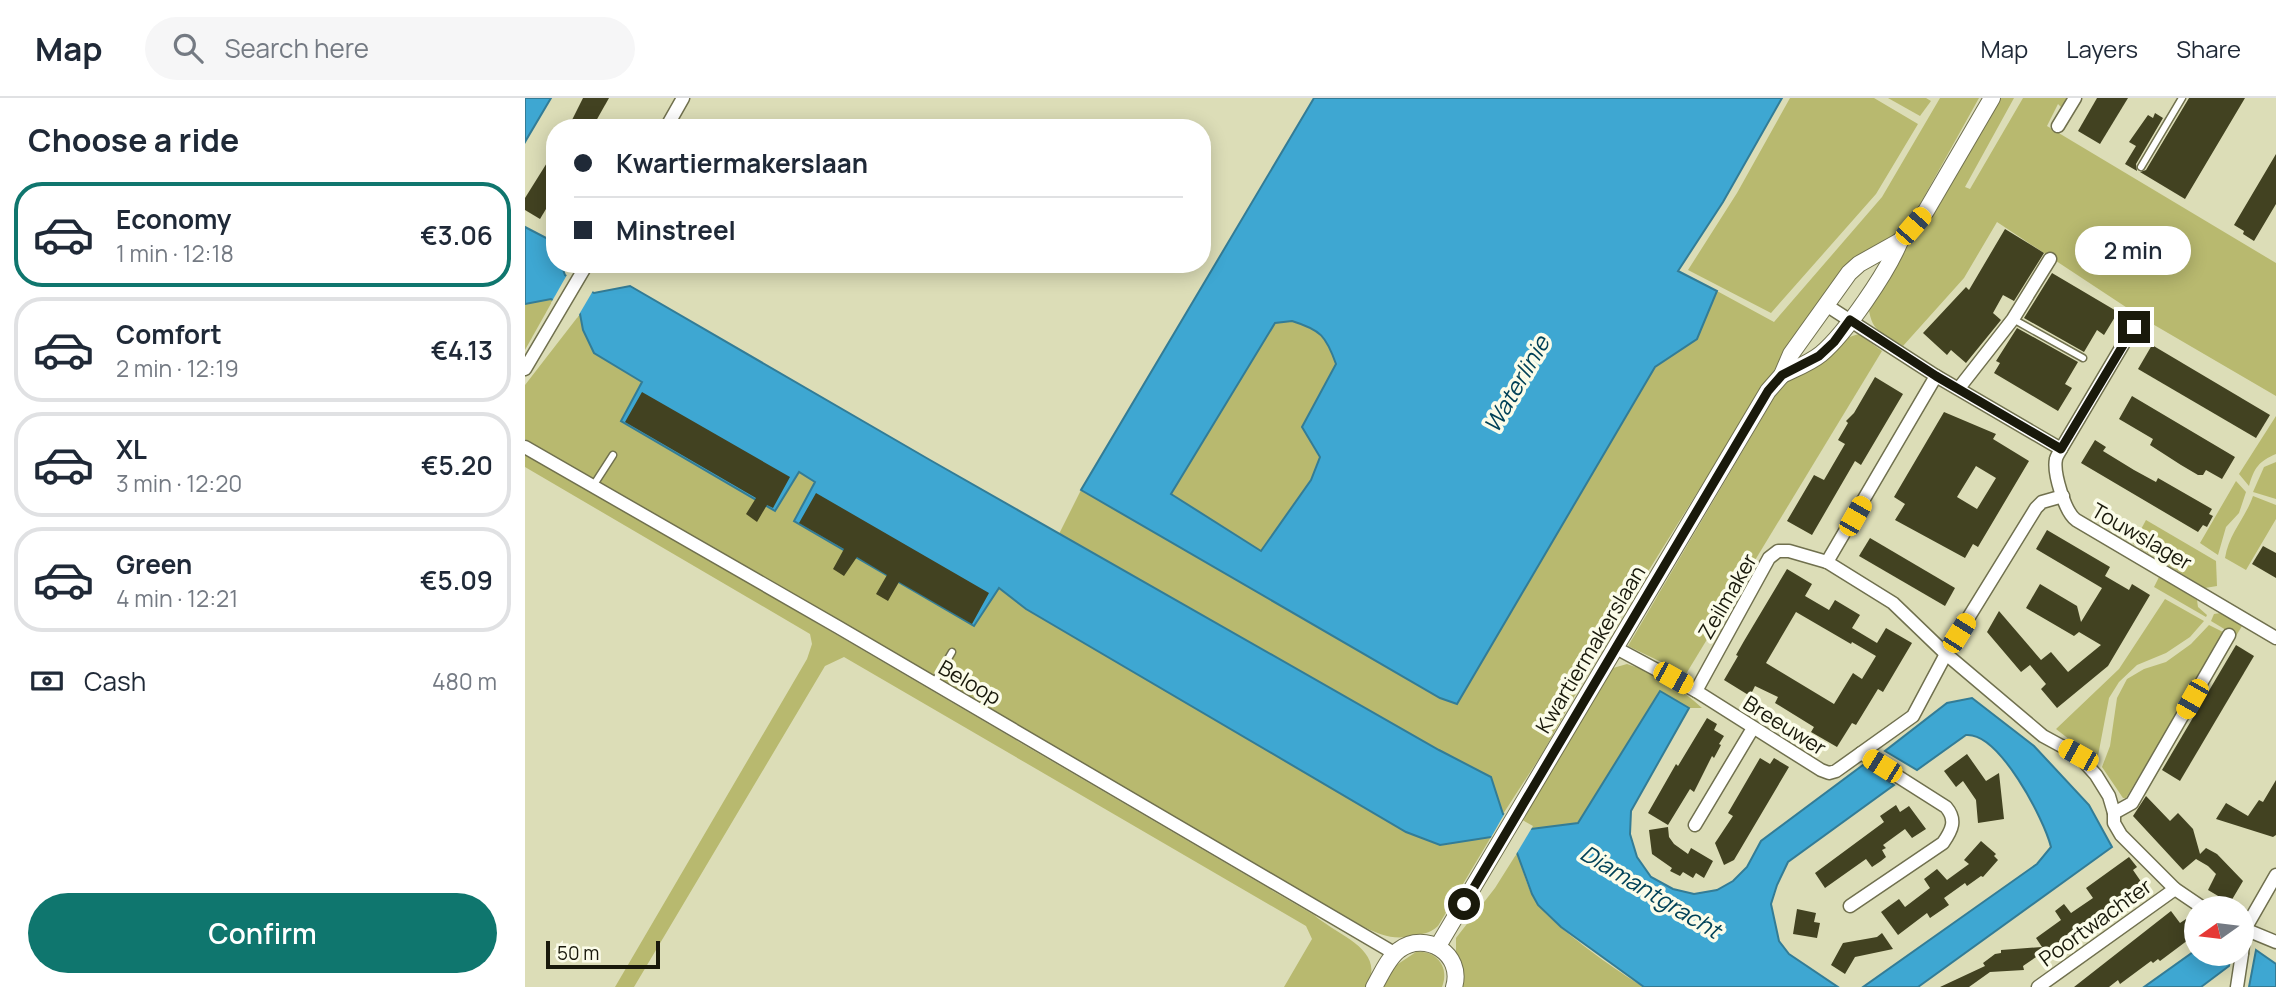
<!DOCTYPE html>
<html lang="en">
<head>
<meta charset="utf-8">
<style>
  :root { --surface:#fff; --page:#f6f6f7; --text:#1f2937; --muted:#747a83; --line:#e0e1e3; --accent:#0f766e }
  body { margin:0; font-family:Manrope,sans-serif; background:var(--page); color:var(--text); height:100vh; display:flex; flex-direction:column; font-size:26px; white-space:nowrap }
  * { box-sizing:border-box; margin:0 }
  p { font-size:23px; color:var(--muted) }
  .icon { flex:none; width:38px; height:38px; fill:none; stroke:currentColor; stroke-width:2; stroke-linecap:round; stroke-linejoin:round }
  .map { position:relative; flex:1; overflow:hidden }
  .sheet { display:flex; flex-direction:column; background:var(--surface); width:525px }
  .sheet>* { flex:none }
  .banner { position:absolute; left:21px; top:21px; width:665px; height:154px; border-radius:28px; box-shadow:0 4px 18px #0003; display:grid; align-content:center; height:154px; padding:0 28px; background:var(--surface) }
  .needle { width:46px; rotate:256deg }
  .controls { position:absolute; left:1659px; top:798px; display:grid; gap:14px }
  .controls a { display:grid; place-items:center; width:70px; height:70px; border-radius:50%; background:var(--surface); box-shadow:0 4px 18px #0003; font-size:35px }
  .scale { position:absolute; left:21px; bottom:18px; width:114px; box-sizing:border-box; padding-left:7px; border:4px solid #19190b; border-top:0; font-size:19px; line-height:24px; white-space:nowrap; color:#19190b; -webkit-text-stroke:5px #fbfce9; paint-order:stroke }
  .end { position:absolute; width:32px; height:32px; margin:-16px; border:9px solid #19190b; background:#fff; box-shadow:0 0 0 4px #fff }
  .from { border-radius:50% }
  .bubble { position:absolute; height:49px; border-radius:24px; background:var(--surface); box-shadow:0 4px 18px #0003; font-size:23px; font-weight:600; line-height:49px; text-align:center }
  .car { position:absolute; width:21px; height:42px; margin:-21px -10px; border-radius:9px; box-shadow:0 0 5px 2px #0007; background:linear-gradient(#f5c518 24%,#345 0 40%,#f5c518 0 76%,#345 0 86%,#f5c518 0) }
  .banner b { display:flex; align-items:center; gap:24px; height:66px; font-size:26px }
  .banner b+b { border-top:2px solid var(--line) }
  .banner i { width:18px; height:18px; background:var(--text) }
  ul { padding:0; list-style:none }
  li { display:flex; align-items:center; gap:21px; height:105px; margin:0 14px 10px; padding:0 14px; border:4px solid var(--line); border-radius:28px }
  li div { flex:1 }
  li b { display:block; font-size:26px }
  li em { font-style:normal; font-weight:600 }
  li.on { border-color:var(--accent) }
  li>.icon { width:63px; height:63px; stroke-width:1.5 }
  h2 { padding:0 28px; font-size:32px; line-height:84px }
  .pay { display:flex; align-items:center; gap:18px; height:77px; padding:0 28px; font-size:26px }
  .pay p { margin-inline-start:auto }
  .button { display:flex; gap:14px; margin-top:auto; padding:14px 28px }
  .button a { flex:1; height:80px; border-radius:42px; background:var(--accent); color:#fff; font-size:28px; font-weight:600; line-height:80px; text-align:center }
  header { display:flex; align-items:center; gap:42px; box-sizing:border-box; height:98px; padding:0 35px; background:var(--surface); border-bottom:2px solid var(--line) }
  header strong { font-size:33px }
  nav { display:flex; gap:38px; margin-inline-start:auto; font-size:24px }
  .search { width:490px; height:63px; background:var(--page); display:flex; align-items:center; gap:18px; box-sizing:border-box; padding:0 24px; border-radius:38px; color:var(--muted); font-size:26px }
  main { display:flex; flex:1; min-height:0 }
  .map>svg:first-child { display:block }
  .green { fill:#b8b96f }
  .water { fill:#3ea7d2; stroke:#337c96; stroke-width:2; fill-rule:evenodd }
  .pier { fill:#dcddb7 }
  .building { fill:#424221; fill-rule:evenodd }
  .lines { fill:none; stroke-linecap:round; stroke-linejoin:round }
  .service-casing { stroke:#70704e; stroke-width:9 }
  .minor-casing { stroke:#70704e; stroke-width:15 }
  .secondary-casing { stroke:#70704e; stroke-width:18 }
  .service { stroke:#fff; stroke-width:6 }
  .minor { stroke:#fff; stroke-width:12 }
  .secondary { stroke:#fff; stroke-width:16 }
  .route { stroke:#19190b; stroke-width:9 }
  .labels { text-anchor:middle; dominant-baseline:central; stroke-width:7; stroke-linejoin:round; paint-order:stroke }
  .street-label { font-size:21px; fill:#19190b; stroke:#fbfce9 }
  .water-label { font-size:23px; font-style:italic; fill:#014157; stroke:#fbfce9 }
</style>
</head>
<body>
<header>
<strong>Map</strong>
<div class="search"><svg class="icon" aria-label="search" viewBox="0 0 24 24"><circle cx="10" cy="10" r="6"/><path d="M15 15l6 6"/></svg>Search here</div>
<nav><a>Map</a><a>Layers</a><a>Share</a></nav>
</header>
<main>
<section class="sheet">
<h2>Choose a ride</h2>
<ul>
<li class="on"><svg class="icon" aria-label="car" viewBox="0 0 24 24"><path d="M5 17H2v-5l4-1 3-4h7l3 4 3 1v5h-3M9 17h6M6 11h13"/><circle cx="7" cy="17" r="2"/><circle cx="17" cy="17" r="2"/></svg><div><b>Economy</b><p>1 min · 12:18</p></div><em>€3.06</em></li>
<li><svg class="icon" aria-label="car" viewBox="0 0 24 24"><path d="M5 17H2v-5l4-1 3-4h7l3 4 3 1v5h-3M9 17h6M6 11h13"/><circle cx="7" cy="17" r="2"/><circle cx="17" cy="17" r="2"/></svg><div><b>Comfort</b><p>2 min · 12:19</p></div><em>€4.13</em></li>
<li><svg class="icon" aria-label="car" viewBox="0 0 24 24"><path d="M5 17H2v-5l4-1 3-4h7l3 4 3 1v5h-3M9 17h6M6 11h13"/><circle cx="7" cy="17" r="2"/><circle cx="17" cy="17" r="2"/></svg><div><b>XL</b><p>3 min · 12:20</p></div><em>€5.20</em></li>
<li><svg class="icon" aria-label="car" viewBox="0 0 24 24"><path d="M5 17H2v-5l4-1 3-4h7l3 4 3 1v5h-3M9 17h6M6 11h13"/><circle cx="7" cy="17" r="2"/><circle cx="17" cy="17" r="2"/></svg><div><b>Green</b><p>4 min · 12:21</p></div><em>€5.09</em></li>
</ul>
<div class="pay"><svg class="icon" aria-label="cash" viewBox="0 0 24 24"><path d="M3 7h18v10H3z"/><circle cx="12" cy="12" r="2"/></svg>Cash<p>480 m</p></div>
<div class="button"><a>Confirm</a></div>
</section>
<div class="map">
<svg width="1751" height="889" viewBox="0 0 1751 889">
  <rect width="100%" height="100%" fill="#dcddb7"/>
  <g class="green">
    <polygon points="1265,0 1349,0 1393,26 1351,96 1246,215 1163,172 1212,95"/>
    <polygon points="1363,0 1401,0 1406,3 1395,18"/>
    <polygon points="1415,0 1454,0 1395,106 1368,140 1322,168 1241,284 1086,533 1017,656 978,716 966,679 914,652 534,436 556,392 915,600 932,606 1130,269 1172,241 1192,193 1249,224 1357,99"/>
    <path d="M1476 0H1489L1440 89 1445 91 1498 0H1542L1536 9 1533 6 1522 28 1751 165V298L1619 221 1472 124 1439 180 1378 248C1355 233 1346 235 1343 205L1386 143 1408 118Z"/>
    <polygon points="26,201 28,202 0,252 0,206"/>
    <path d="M55 216 58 232 69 255 117 284 96 323 250 413 274 374 291 384 269 423 449 528 474 490 501 511 881 734 915 747 966 739 913 828C904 836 897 836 886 838 857 845 833 824 807 811L0 341V287Z"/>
    <path d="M767 223C796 232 801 238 811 266L777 329 795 359 786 382 736 453 646 396 750 224Z"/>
    <path d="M1334 236 1357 253 1161 576 1103 548 1250 298C1272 274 1301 244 1334 236Z"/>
    <path d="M1751 318V356C1734 363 1729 370 1724 388L1714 376Z"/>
    <path d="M0 354 789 817C813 838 863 852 841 889H759L787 841 781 828 319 559 300 568 109 889H90L282 561 287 546 285 536 0 369Z"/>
    <polygon points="1751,364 1751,401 1728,394 1739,369"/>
    <polygon points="1711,383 1721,394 1714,415 1701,429 1693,457 1675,445"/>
    <path d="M1728 398 1751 407V421L1721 472 1700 460C1704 435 1720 421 1728 398Z"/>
    <polygon points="1621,422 1691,463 1692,488 1680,490 1608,446"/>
    <polygon points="1634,479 1672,502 1673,509 1682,517 1681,519 1629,489"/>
    <polygon points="1640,501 1679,523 1665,539 1641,555 1612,567 1594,584 1584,600 1572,663 1531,631 1594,571"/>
    <polygon points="1696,515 1717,528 1711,538 1686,523 1689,516"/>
    <polygon points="1684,527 1700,535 1601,700 1598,700 1577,669 1585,648 1592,600 1602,581 1619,571 1641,564 1666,546"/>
    <path d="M1102 566C1129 574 1157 591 1177 610H1164L1135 594 1053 726 1007 731 996 725 1088 570Z"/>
    <path d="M992 755C998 771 1002 791 1012 805 1028 828 1093 874 1119 889H936L937 873 931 856V840L970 790Z"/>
    <path d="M891 854C911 852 925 869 917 889H857L870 868Z"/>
  </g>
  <g class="water">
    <polygon points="0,0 26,0 0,44"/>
    <path d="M789 0H1257L1198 104 1153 173 1192 193 1172 241 1130 269 932 606 915 600 556 392ZM767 223C796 232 801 238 811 266L777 329 795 359 786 382 736 453 646 396 750 225Z"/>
    <polygon points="0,129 27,143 30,150 30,166 36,166 40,177 69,195 105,188 405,362 914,652 966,679 978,716 1006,731 1053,725 1135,593 1164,610 1106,713 1105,736 1112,759 1126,779 1148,791 1169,796 1192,792 1208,783 1222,769 1236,743 1338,667 1369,687 1263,764 1252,787 1246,806 1254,843 1264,856 1313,889 1119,889 1036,829 1013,807 1007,796 992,755 966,739 915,747 881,734 501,511 474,490 449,528 269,423 290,384 274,374 250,413 96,323 117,284 69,255 58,232 55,216 26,201 0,206"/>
    <path d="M1447 600 1509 648 1564 707 1587 749 1393 889H1338L1512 766 1526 749C1519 721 1474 634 1441 637L1392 672 1360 653 1422 605Z"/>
    <polygon points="1671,852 1671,856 1706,856 1704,868 1676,889 1619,889"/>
    <polygon points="1731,852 1751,866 1751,889 1724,889"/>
  </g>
  <g class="pier">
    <polygon points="43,175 69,191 52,220 26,205"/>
    <polygon points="981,713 1008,728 990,758 964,743"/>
  </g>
  <g class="building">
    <polygon points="58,0 84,0 67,30 43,30"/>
    <polygon points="1572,0 1603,0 1575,46 1553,33"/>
    <polygon points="1664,0 1720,0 1660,101 1615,74 1621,72"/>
    <polygon points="1630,15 1638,20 1611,66 1612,73 1600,66 1611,48 1604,44 1623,17 1628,20"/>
    <polygon points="30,52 30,96 15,121 0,112 0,100"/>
    <polygon points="1751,56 1751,106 1729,143 1718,136 1719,133 1709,127"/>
    <polygon points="1480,131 1519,155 1489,203 1478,197 1468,215 1476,222 1441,265 1426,252 1422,257 1398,235 1441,189 1444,192"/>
    <polygon points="1527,175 1593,214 1579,237 1572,232 1559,254 1499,220"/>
    <polygon points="1492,230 1553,264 1540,286 1547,290 1533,313 1469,275 1475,265 1471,263"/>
    <polygon points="1627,247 1745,317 1731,340 1613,271"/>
    <polygon points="1350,279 1378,296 1336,367 1330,363 1287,437 1262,423 1289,377 1299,382 1320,346 1313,342 1323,325 1321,323 1329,315"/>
    <polygon points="117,294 265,379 248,410 242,407 232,424 221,416 231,400 100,324"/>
    <polygon points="1607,298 1710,359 1697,381 1681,372 1678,377 1673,377 1656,367 1625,347 1628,341 1594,321"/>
    <path d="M1419 314 1471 336 1468 341 1504 363 1453 449 1448 446 1440 460 1370 422 1380 406 1369 399ZM1451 368 1471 380 1452 411 1432 399Z"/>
    <polygon points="1570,342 1581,349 1578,353 1609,372 1631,384 1633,380 1687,411 1684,416 1688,418 1682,429 1678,427 1673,434 1556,365"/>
    <polygon points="291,395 464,495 447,526 374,484 363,503 351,496 362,477 332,459 319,478 308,471 319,451 274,425"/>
    <polygon points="1522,432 1585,469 1580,478 1604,492 1607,486 1625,497 1583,568 1532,610 1516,591 1521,586 1505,567 1496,574 1462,534 1474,513 1516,562 1526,554 1543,574 1576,547 1554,534 1549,538 1501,510 1515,486 1552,508 1556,524 1577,490 1511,451"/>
    <polygon points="1345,440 1430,490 1420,508 1334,458"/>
    <polygon points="1738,448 1751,455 1751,480 1727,466"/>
    <path d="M1262 471 1287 486 1280 498 1304 512 1310 502 1335 517 1327 530 1352 545 1361 530 1387 545 1358 594 1353 591 1331 627 1327 625 1312 649 1286 634 1289 629 1250 605 1253 599 1230 588 1225 598 1199 582 1213 558 1211 557 1219 543ZM1271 514 1326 546 1327 544 1351 558 1337 581 1328 575 1309 606 1241 565Z"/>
    <polygon points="1711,547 1729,558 1655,683 1637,672"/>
    <polygon points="1182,620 1192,626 1189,632 1199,638 1194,646 1196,647 1189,660 1187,658 1169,694 1165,691 1143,727 1123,715 1151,666 1153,668"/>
    <polygon points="1442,656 1461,683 1474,675 1479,721 1453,725 1451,702 1438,683 1431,689 1419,673"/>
    <polygon points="1235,660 1245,666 1249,660 1264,669 1209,762 1199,767 1190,745 1208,718 1203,715"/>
    <polygon points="1751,682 1751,737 1748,739 1691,721 1701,705 1723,718 1734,702 1738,704"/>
    <polygon points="1621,698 1645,723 1653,715 1668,731 1675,756 1681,750 1692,756 1718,783 1705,805 1683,792 1691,776 1683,768 1671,761 1658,772 1608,718"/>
    <polygon points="1371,707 1375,714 1384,708 1401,731 1387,740 1380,731 1358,747 1361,750 1357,752 1361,759 1356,763 1347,769 1341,761 1300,790 1290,775 1359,724 1355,718"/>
    <polygon points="1143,729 1144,739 1149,746 1163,756 1166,750 1188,763 1179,780 1171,775 1168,780 1158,774 1155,778 1145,773 1147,770 1127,756 1124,732"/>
    <polygon points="1456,743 1471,756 1469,758 1473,762 1458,779 1456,778 1442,788 1440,785 1419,800 1424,807 1405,820 1402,815 1373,837 1356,814 1374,801 1380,809 1405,790 1399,781 1412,771 1422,782 1444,766 1439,762"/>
    <polygon points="1604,759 1612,769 1608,772 1617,785 1522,855 1520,853 1498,868 1499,872 1465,874 1444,889 1415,889 1460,868 1458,865 1470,856 1476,855 1476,852 1517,849 1511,840 1536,822 1530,813 1539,806 1546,815 1568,800 1561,790"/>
    <polygon points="1272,811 1291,815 1289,824 1295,825 1292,840 1268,836"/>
    <polygon points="1646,813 1655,825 1661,821 1671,836 1635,863 1633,861 1628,865 1626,863 1595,886 1593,882 1584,889 1549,889"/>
    <polygon points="1357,835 1368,851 1330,859 1320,876 1306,867 1318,845 1352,839"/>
  </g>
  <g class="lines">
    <g class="service-casing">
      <g id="service">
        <polyline points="1616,69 1657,0"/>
        <polyline points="1488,221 1558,260"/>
        <polyline points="68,388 88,357"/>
        <polyline points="409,585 427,554"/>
      </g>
    </g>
    <g class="minor-casing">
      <g id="minor">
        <polyline points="1533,28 1550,0"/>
        <polyline points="141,30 158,0"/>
        <path d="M1301 207 1411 278 1536 351C1535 353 1531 359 1531 361 1528 375 1540 414 1551 422L1751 540"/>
        <polyline points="0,271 62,166"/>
        <polyline points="1434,290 1488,221 1525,161"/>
        <polyline points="0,349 313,529 869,855"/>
        <polyline points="1536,351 1609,228"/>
        <polyline points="1302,464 1411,278"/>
        <polyline points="1091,550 1171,593 1296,672 1304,675 1311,673 1388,618 1421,556 1511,410 1517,404 1538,398"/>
        <polyline points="1171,593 1244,460 1253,453 1264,453 1302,464 1368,505 1421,556 1518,638 1553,657 1571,677 1584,698 1589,715 1589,725 1596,737 1650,791 1678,810"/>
        <polyline points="1589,715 1607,705 1704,537"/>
        <polyline points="1170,727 1228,630"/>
        <path d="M1325 808 1418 745C1427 732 1432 722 1421 709L1336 655"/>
        <polyline points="1717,830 1751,844"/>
        <polyline points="1717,855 1720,831 1751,777"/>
        <polyline points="1513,889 1650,791"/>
        <polyline points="1712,889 1717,856"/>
      </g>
    </g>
    <g class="secondary-casing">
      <g id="secondary">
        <path d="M1257 277C1269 271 1285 265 1296 256 1321 235 1363 173 1375 143"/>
        <polyline points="913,848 1243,293 1257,277 1266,256 1324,175 1334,166 1375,143 1401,113 1467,0"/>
        <path d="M849 889C856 877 863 860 874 852 900 832 939 856 929 889"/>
      </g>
    </g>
    <use href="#service" class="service"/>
    <use href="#minor" class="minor"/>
    <use href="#secondary" class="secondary"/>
  </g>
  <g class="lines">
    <polyline class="route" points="939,806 1243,293 1257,277 1294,258 1309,244 1325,222 1411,278 1536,351 1609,229"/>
  </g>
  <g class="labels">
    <g class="street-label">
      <text transform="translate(1617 438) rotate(30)">Touwslager</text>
      <text transform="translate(1202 498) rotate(-60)">Zeilmaker</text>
      <text transform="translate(1065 551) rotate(-59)">Kwartiermakerslaan</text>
      <text transform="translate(445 584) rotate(30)">Beloop</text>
      <text transform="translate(1260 627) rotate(32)">Breeuwer</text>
      <text transform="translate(1570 824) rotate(-36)">Poortwachter</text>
    </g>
    <g class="water-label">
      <text transform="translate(991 286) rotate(-60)">Waterlinie</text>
      <text transform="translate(1126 793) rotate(31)">Diamantgracht</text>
    </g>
  </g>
</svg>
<div class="controls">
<a><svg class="needle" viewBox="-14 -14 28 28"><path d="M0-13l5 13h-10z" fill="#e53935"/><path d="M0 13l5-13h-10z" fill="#747a83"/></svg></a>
</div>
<div class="scale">50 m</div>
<i class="end from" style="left:939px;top:806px"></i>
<i class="end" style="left:1609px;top:229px"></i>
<div class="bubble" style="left:1550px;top:128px;width:116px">2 min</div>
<i class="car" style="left:1388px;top:128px;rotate:41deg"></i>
<i class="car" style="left:1330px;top:418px;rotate:30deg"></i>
<i class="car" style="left:1434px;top:535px;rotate:32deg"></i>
<i class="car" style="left:1148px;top:580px;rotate:119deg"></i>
<i class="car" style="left:1667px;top:601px;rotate:210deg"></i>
<i class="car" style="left:1553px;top:657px;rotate:299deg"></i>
<i class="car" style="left:1357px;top:668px;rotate:302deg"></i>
<div class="banner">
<b><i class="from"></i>Kwartiermakerslaan</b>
<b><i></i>Minstreel</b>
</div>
</div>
</main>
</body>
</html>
